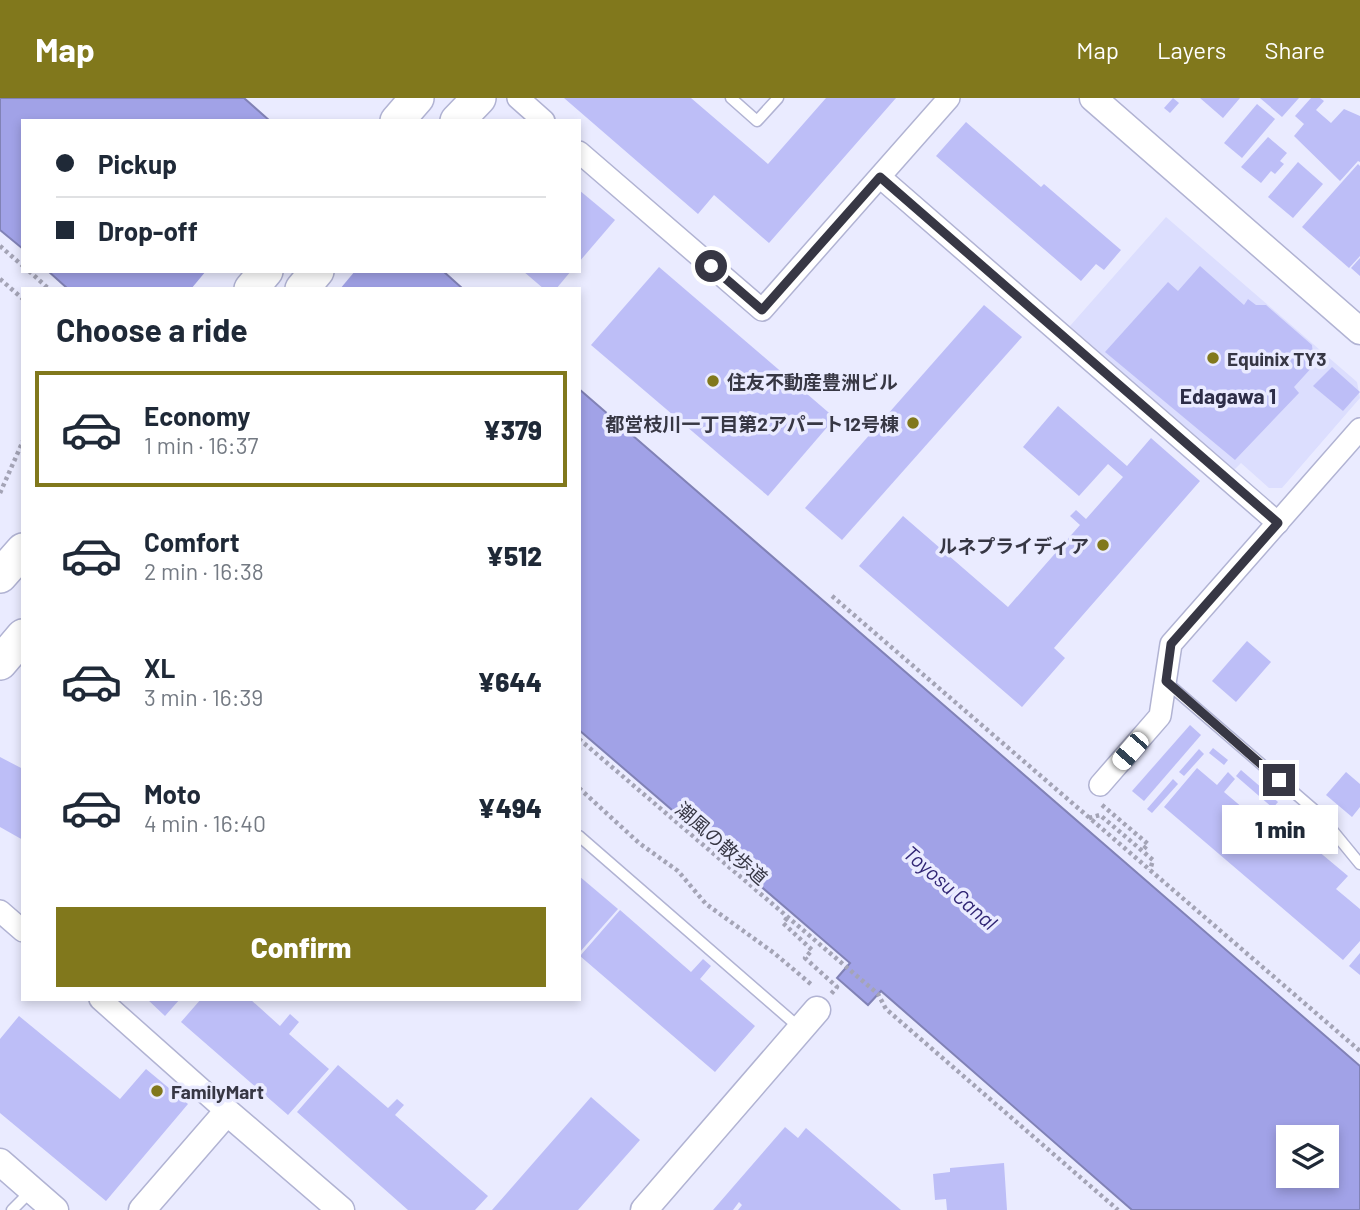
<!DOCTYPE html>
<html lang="en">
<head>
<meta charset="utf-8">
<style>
  :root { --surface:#fff; --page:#f6f6f7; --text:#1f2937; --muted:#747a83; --line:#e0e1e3; --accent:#81781c }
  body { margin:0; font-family:Barlow,"Noto Sans JP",sans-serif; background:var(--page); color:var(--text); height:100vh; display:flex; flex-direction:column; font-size:26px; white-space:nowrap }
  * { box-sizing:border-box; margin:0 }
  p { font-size:23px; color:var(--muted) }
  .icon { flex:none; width:38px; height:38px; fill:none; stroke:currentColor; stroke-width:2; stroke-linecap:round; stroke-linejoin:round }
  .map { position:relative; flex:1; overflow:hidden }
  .panel { position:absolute; left:21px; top:189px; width:560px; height:714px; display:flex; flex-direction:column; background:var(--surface); border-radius:0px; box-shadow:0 4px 10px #0003 }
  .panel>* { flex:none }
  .top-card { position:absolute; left:21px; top:21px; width:560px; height:154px; border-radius:0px; box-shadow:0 4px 10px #0003; display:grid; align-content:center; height:154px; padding:0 35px; background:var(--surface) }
  .buttons { position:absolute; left:1276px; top:1027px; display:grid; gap:14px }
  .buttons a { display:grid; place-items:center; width:63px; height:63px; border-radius:0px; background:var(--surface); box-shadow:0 4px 10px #0003; font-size:35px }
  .end { position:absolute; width:32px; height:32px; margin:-16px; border:9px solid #373744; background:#fff; box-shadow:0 0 0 4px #fff }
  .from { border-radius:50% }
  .bubble { position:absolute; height:49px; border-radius:0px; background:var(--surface); box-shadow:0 4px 10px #0003; font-size:23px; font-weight:800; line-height:49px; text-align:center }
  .car { position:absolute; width:21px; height:42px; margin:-21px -10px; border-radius:9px; box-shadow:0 0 5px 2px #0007; background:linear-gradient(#fff 24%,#345 0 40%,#fff 0 76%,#345 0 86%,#fff 0) }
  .top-card b { display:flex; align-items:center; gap:24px; height:66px; font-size:26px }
  .top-card b+b { border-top:2px solid var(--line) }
  .top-card i { width:18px; height:18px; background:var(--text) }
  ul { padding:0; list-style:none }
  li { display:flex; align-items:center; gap:21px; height:116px; margin:0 14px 10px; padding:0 21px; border:4px solid transparent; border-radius:0px }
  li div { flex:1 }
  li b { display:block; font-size:26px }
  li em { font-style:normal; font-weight:800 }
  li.active { border-color:var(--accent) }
  li>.icon { width:63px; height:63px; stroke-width:1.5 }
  h2 { padding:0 35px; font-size:32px; line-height:84px }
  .button { display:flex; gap:14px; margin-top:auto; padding:14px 35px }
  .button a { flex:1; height:80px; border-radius:0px; background:var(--accent); color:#fff; font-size:28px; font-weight:800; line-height:80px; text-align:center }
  header { display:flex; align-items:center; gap:42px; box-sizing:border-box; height:98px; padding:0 35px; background:var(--accent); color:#fff }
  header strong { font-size:33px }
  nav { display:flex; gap:38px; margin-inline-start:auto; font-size:24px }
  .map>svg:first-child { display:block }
  .built { fill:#dcdefe }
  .water { fill:#a1a2e7; stroke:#8182b6; stroke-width:2; fill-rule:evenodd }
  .pier { fill:#eaebff }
  .building { fill:#bdbef7 }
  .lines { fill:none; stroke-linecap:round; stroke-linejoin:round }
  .service-casing { stroke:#b1b3d3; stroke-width:13 }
  .minor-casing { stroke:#b1b3d3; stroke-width:24 }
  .tertiary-casing { stroke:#b1b3d3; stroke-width:29 }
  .primary-casing { stroke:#b1b3d3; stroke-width:36 }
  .path { stroke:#a4a4b6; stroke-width:4.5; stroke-dasharray:3.5 3.5; stroke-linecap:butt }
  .service { stroke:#fff; stroke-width:10 }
  .minor { stroke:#fff; stroke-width:21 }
  .tertiary { stroke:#fff; stroke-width:26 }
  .primary { stroke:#fff; stroke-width:33 }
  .route { stroke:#373744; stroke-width:9 }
  .poi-dot { fill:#81781c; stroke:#eaebff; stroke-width:2.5 }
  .labels { text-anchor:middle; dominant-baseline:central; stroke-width:7; stroke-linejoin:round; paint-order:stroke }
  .poi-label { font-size:19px; font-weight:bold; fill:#373744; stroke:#eaebff; text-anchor:start }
  .street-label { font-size:19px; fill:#373744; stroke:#eaebff }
  .neighbourhood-label { font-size:21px; font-weight:bold; fill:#2d2d47; stroke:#eaebff }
  .water-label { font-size:21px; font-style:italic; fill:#312675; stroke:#eaebff }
</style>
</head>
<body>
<header>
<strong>Map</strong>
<nav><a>Map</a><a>Layers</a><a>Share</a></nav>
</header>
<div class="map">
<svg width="1360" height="1112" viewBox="0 0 1360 1112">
  <rect width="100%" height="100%" fill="#eaebff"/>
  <polygon class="built" points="1166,119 1357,284 1360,300 1282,390 1269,390 1241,365 1234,372 1070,228"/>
  <g class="water">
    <polygon points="0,0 244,0 270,23 23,23 23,151 0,132"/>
    <polygon points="48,173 443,173 463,191 68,191"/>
    <path d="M579 291 1360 968V1112H1132L881 893 868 907 837 880 850 865 579 632ZM1288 1040H1326V1078H1288Z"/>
  </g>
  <polygon class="pier" points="206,173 355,173 340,191 191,191"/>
  <g class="building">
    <polygon points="564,0 691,0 768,66 826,0 896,0 769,145 714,97 698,116"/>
    <polygon points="1173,0 1179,5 1170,15 1164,10"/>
    <polygon points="1200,0 1240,0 1223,20"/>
    <polygon points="1260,0 1299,0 1282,19"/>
    <polygon points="1311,0 1320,0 1324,3 1316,12 1331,25 1344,11 1360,18 1360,64 1358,63 1340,83 1294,38 1304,26 1295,18"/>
    <polygon points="1257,6 1275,21 1242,60 1224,45"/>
    <polygon points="966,24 1041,89 1044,86 1121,152 1104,172 1096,166 1081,183 936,58"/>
    <polygon points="1268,39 1287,55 1280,63 1284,66 1275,76 1271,73 1261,85 1241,69"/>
    <polygon points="1298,64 1323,86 1293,120 1268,99"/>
    <polygon points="1358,66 1360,68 1360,158 1349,170 1302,129"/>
    <polygon points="579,92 615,122 579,164"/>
    <polygon points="1360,160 1360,178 1351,170"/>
    <polygon points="1200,168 1244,207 1248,201 1256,207 1266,207 1312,247 1314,267 1294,289 1299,295 1235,362 1105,254 1168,184 1178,193"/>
    <polygon points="659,169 835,320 768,398 591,247"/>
    <polygon points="523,173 571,173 556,191 544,191"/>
    <polygon points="984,207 1022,239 842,442 805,410"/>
    <polygon points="1332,269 1360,294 1343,313 1313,288"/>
    <polygon points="1058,308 1127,368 1151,340 1200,383 1054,550 1065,560 1022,609 859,468 903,418 1008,509 1080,427 1070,418 1076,412 1086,421 1123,379 1108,366 1079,398 1023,349"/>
    <polygon points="1247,543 1271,564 1236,604 1212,583"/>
    <polygon points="1190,627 1201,637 1144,703 1132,693"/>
    <polygon points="1213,650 1228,662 1224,667 1209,655"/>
    <polygon points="1199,651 1204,656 1184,678 1179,674"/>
    <polygon points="0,659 23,671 23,742 0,729"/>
    <polygon points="1197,670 1217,687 1228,674 1235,681 1224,694 1295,754 1305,742 1348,778 1336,791 1360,811 1360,843 1343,862 1164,709"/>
    <polygon points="1241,672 1278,704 1273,710 1236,678"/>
    <polygon points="1346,674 1360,686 1360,709 1352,719 1326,697"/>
    <polygon points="1173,681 1178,686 1152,715 1147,711"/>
    <polygon points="579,778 618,811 579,855"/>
    <polygon points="620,812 691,874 703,861 711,868 700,881 755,928 715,974 580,858"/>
    <polygon points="1360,855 1360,877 1349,868"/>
    <polygon points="147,901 180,901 165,918"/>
    <polygon points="201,901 250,901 280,928 290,916 299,924 289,936 329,971 288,1017 181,924"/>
    <polygon points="19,918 120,1001 146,971 188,1006 106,1103 0,1015 0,941"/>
    <polygon points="338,967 388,1010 397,1001 404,1007 395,1017 488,1098 475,1112 408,1112 297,1014"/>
    <polygon points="591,999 640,1042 578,1112 492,1112"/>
    <polygon points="785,1029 798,1040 806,1030 901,1112 738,1112 742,1107 739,1104 733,1112 713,1112"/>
    <polygon points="1004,1065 1007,1112 947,1112 946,1101 935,1102 933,1076 950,1074 950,1070"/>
  </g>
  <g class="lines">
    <g class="service-casing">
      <g id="service">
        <polyline points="731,0 757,23 778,0"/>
        <polyline points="1165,583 1319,716 1360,766"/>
        <polyline points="579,738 801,931"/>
        <polyline points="12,1112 32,1092"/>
      </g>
    </g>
    <g class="minor-casing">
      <g id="minor">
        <polyline points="518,0 544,23"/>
        <polyline points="579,54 762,212 949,0"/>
        <polyline points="880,79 1278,425"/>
        <polyline points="1100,687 1160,618 1171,546 1360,331"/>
        <polyline points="0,813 23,833"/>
        <polyline points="100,901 227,1014"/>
      </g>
    </g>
    <g class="tertiary-casing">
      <g id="tertiary">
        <polyline points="1093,0 1360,233"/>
        <polyline points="0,1064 55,1112"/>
        <polyline points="142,1112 227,1014 341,1112"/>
        <polyline points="644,1112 817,912"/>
      </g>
    </g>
    <g class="primary-casing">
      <g id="primary">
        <polyline points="397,23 417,0"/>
        <polyline points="457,23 479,0"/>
        <polyline points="251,191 266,173"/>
        <polyline points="302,191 317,173"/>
        <polyline points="0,478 23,452"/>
        <polyline points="0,565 23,538"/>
      </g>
    </g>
    <g class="path">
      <polyline points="0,148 23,168"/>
      <polyline points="29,173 49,191"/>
      <polyline points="0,181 23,201"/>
      <polyline points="0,395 23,343"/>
      <polyline points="832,498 1360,953"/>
      <polyline points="579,641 878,896 886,911 1118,1112"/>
      <polyline points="579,690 639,745 678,773 706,806 774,855 812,887"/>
      <polyline points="1102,707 1148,746 1142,753"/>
      <polyline points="1089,720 1100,717 1153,762 1150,772"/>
      <polyline points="787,820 783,825 812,852 805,860 837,889 831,896"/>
    </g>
    <use href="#service" class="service"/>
    <use href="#minor" class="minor"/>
    <use href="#tertiary" class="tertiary"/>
    <use href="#primary" class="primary"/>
  </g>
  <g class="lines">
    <polyline class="route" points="711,168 762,212 880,79 1278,425 1171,546 1166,583 1279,682"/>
  </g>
  <g class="poi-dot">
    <circle cx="1213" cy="260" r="7"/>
    <circle cx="713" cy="283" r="7"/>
    <circle cx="913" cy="325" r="7"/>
    <circle cx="1103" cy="447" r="7"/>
    <circle cx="157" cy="993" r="7"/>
  </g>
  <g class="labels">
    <g class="poi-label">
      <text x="1227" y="260">Equinix TY3</text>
      <text x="727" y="283">住友不動産豊洲ビル</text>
      <text x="899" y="325" text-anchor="end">都営枝川一丁目第2アパート12号棟</text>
      <text x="1089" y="447" text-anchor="end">ルネプライディア</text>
      <text x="171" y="993">FamilyMart</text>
    </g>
    <g class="street-label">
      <text transform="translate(722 745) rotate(41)">潮風の散歩道</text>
    </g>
    <g class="neighbourhood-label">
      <text x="1228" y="297">Edagawa 1</text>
    </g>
    <g class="water-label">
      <text transform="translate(951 789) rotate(41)">Toyosu Canal</text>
    </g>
  </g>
</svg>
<div class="buttons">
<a><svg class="icon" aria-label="layers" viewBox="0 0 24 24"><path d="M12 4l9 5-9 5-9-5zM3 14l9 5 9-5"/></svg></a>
</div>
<i class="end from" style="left:711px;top:168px"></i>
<i class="end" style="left:1279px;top:682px"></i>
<div class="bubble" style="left:1222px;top:707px;width:116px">1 min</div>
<i class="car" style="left:1130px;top:653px;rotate:221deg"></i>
<div class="top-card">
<b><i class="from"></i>Pickup</b>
<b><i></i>Drop-off</b>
</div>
<section class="panel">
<h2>Choose a ride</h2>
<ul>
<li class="active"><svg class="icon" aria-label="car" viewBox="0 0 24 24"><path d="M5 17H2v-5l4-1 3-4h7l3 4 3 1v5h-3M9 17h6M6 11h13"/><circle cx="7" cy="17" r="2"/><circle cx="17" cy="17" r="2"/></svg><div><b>Economy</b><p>1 min · 16:37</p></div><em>¥379</em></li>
<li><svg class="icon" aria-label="car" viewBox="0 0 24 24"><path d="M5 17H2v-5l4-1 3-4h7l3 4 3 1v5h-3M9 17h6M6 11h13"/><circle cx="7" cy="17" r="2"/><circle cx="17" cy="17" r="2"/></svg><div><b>Comfort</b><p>2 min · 16:38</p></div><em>¥512</em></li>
<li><svg class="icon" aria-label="car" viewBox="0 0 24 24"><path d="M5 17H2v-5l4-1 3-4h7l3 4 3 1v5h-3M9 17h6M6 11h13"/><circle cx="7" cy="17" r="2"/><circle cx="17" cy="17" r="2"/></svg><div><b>XL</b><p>3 min · 16:39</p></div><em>¥644</em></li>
<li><svg class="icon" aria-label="car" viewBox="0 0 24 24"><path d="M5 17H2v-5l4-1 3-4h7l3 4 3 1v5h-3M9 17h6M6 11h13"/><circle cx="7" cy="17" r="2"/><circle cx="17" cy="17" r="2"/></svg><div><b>Moto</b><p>4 min · 16:40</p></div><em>¥494</em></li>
</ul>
<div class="button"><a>Confirm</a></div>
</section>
</div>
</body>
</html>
